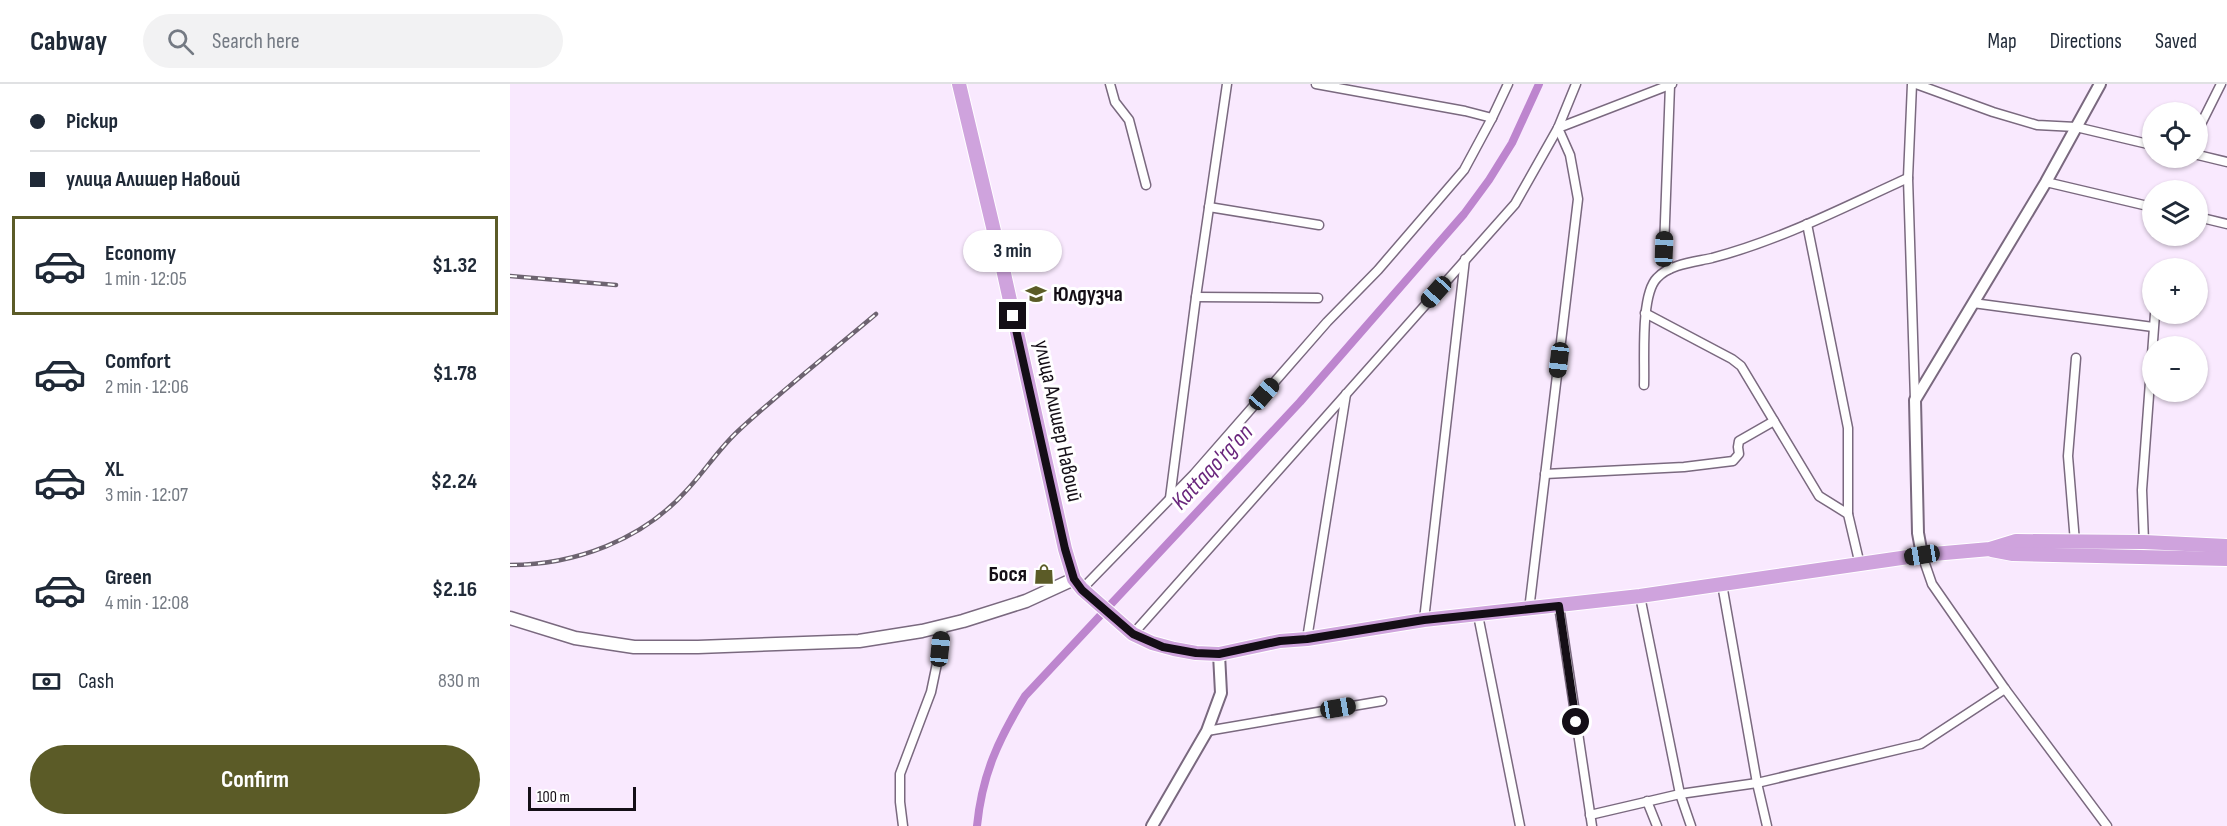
<!DOCTYPE html>
<html lang="en">
<head>
<meta charset="utf-8">
<style>
  :root { --surface:#fff; --page:#f2f2f3; --text:#1f2937; --muted:#747a83; --line:#e0e1e3; --accent:#5b5b27 }
  body { margin:0; font-family:"Sofia Sans Condensed",sans-serif; background:var(--page); color:var(--text); height:100vh; display:flex; flex-direction:column; font-size:22px; white-space:nowrap }
  * { box-sizing:border-box; margin:0 }
  p { font-size:20px; color:var(--muted) }
  .icon { flex:none; width:33px; height:33px; fill:none; stroke:currentColor; stroke-width:2; stroke-linecap:round; stroke-linejoin:round }
  .map { position:relative; flex:1; overflow:hidden }
  .panel { display:flex; flex-direction:column; background:var(--surface); width:510px }
  .panel>* { flex:none }
  .guide { display:grid; align-content:center; height:132px; padding:0 30px; background:var(--surface) }
  .fabs { position:absolute; left:1632px; top:18px; display:grid; gap:12px }
  .fabs a { display:grid; place-items:center; width:66px; height:66px; border-radius:50%; background:var(--surface); box-shadow:0 2px 4px #0004; font-size:30px }
  .scale { position:absolute; left:18px; bottom:15px; width:108px; box-sizing:border-box; padding-left:6px; border:3px solid #140e16; border-top:0; font-size:16px; line-height:21px; white-space:nowrap; color:#140e16; -webkit-text-stroke:4px #fff; paint-order:stroke }
  .end { position:absolute; width:27px; height:27px; margin:-14px; border:8px solid #140e16; background:#fff; box-shadow:0 0 0 3px #fff }
  .from { border-radius:50% }
  .bubble { position:absolute; height:42px; border-radius:21px; background:var(--surface); box-shadow:0 2px 4px #0004; font-size:20px; font-weight:700; line-height:42px; text-align:center }
  .car { position:absolute; width:18px; height:36px; margin:-18px -9px; border-radius:8px; box-shadow:0 0 4px 2px #0007; background:linear-gradient(#222 24%,#8ab4d8 0 40%,#222 0 76%,#8ab4d8 0 86%,#222 0) }
  .guide b { display:flex; align-items:center; gap:21px; height:57px; font-size:22px }
  .guide b+b { border-top:2px solid var(--line) }
  .guide i { width:15px; height:15px; background:var(--text) }
  ul { padding:0; list-style:none }
  li { display:flex; align-items:center; gap:18px; height:99px; margin:0 12px 9px; padding:0 18px; border:3px solid transparent; border-radius:0px }
  li div { flex:1 }
  li b { display:block; font-size:22px }
  li em { font-style:normal; font-weight:700 }
  li.current { border-color:var(--accent) }
  li>.icon { width:54px; height:54px; stroke-width:1.5 }
  .pay { display:flex; align-items:center; gap:15px; height:66px; padding:0 30px; font-size:22px }
  .pay p { margin-inline-start:auto }
  .primary-button { display:flex; gap:12px; margin-top:auto; padding:12px 30px }
  .primary-button a { flex:1; height:69px; border-radius:36px; background:var(--accent); color:#fff; font-size:24px; font-weight:700; line-height:69px; text-align:center }
  header { display:flex; align-items:center; gap:36px; box-sizing:border-box; height:84px; padding:0 30px; background:var(--surface); border-bottom:2px solid var(--line) }
  header strong { font-size:28px }
  nav { display:flex; gap:33px; margin-inline-start:auto; font-size:21px }
  .search { width:420px; height:54px; background:var(--page); display:flex; align-items:center; gap:15px; box-sizing:border-box; padding:0 21px; border-radius:33px; color:var(--muted); font-size:22px }
  main { display:flex; flex:1; min-height:0 }
  .map>svg:first-child { display:block }
  .lines { fill:none; stroke-linecap:round; stroke-linejoin:round }
  .canal { stroke:#bd85ce; stroke-width:8 }
  .minor-casing { stroke:#7a697f; stroke-width:11 }
  .tertiary-casing { stroke:#7a697f; stroke-width:14 }
  .secondary-casing { stroke:#7a697f; stroke-width:15 }
  .primary-casing { stroke:#fff; stroke-width:16 }
  .minor { stroke:#fff; stroke-width:8 }
  .tertiary { stroke:#fff; stroke-width:10 }
  .secondary { stroke:#fff; stroke-width:12 }
  .primary { stroke:#cfa3dd; stroke-width:14 }
  .rail-casing { stroke:#6d6370; stroke-width:4.5 }
  .rail { stroke:#fff; stroke-width:2; stroke-dasharray:7; stroke-linecap:butt }
  .route { stroke:#140e16; stroke-width:8 }
  .labels { text-anchor:middle; dominant-baseline:central; stroke-width:6; stroke-linejoin:round; paint-order:stroke }
  .poi-label { font-size:22px; font-weight:bold; fill:#140e16; stroke:#fff; text-anchor:start }
  .street-label { font-size:22px; fill:#140e16; stroke:#fff }
  .water-label { font-size:24px; font-style:italic; fill:#6a267d; stroke:#fff }
</style>
</head>
<body>
<header>
<strong>Cabway</strong>
<div class="search"><svg class="icon" aria-label="search" viewBox="0 0 24 24"><circle cx="10" cy="10" r="6"/><path d="M15 15l6 6"/></svg>Search here</div>
<nav><a>Map</a><a>Directions</a><a>Saved</a></nav>
</header>
<main>
<section class="panel">
<div class="guide">
<b><i class="from"></i>Pickup</b>
<b><i></i>улица Алишер Навоий</b>
</div>
<ul>
<li class="current"><svg class="icon" aria-label="car" viewBox="0 0 24 24"><path d="M5 17H2v-5l4-1 3-4h7l3 4 3 1v5h-3M9 17h6M6 11h13"/><circle cx="7" cy="17" r="2"/><circle cx="17" cy="17" r="2"/></svg><div><b>Economy</b><p>1 min · 12:05</p></div><em>$1.32</em></li>
<li><svg class="icon" aria-label="car" viewBox="0 0 24 24"><path d="M5 17H2v-5l4-1 3-4h7l3 4 3 1v5h-3M9 17h6M6 11h13"/><circle cx="7" cy="17" r="2"/><circle cx="17" cy="17" r="2"/></svg><div><b>Comfort</b><p>2 min · 12:06</p></div><em>$1.78</em></li>
<li><svg class="icon" aria-label="car" viewBox="0 0 24 24"><path d="M5 17H2v-5l4-1 3-4h7l3 4 3 1v5h-3M9 17h6M6 11h13"/><circle cx="7" cy="17" r="2"/><circle cx="17" cy="17" r="2"/></svg><div><b>XL</b><p>3 min · 12:07</p></div><em>$2.24</em></li>
<li><svg class="icon" aria-label="car" viewBox="0 0 24 24"><path d="M5 17H2v-5l4-1 3-4h7l3 4 3 1v5h-3M9 17h6M6 11h13"/><circle cx="7" cy="17" r="2"/><circle cx="17" cy="17" r="2"/></svg><div><b>Green</b><p>4 min · 12:08</p></div><em>$2.16</em></li>
</ul>
<div class="pay"><svg class="icon" aria-label="cash" viewBox="0 0 24 24"><path d="M3 7h18v10H3z"/><circle cx="12" cy="12" r="2"/></svg>Cash<p>830 m</p></div>
<div class="primary-button"><a>Confirm</a></div>
</section>
<div class="map">
<svg width="1717" height="742" viewBox="0 0 1717 742">
  <rect width="100%" height="100%" fill="#f9e9fe"/>
  <g class="lines">
    <path class="canal" d="M467 742C472 691 488 656 515 612L790 318 954 130 979 96 1002 59 1029 0"/>
    <g class="minor-casing">
      <g id="minor">
        <polyline points="600,0 605,18 619,36 636,101"/>
        <polyline points="806,0 955,27 982,34"/>
        <polyline points="1402,0 1398,94 1405,316"/>
        <polyline points="1406,0 1483,28 1527,41 1566,43 1642,61"/>
        <polyline points="1688,46 1711,0"/>
        <polyline points="1688,71 1717,78"/>
        <polyline points="1536,98 1642,123"/>
        <polyline points="699,123 809,141"/>
        <polyline points="1688,133 1717,140"/>
        <polyline points="1297,140 1338,344 1338,430"/>
        <polyline points="1159,185 1154,165 1160,1"/>
        <polyline points="686,213 808,214"/>
        <polyline points="1463,219 1643,243"/>
        <polyline points="1135,229 1222,275 1231,282 1309,412 1338,430 1350,481"/>
        <path d="M1134 301C1135 277 1130 211 1147 194 1160 180 1185 178 1202 174 1271 156 1334 123 1398 94"/>
        <polyline points="1035,390 1174,383 1223,377 1229,370 1228,363 1229,357 1264,337"/>
        <polyline points="660,414 686,213 717,0"/>
        <polyline points="1565,458 1558,372 1566,274"/>
        <polyline points="1634,458 1632,406 1645,230"/>
        <polyline points="1412,471 1422,500 1495,605 1597,742"/>
        <polyline points="1212,500 1247,699 1257,742"/>
        <polyline points="572,505 684,390 817,238 868,186 954,86 982,34 998,0"/>
        <polyline points="1130,512 1170,710 1181,742"/>
        <polyline points="1049,522 1082,742"/>
        <polyline points="1019,526 1068,115 1060,71 1048,44 1162,0"/>
        <polyline points="968,531 1010,742"/>
        <polyline points="914,536 955,175"/>
        <polyline points="623,550 1005,120 1048,44 1066,0"/>
        <polyline points="797,555 836,310"/>
        <polyline points="697,647 872,617"/>
        <polyline points="1137,717 1147,742"/>
        <polyline points="1080,731 1170,710 1247,699 1411,660 1495,605"/>
        <polyline points="393,742 390,718 390,690 421,608 430,565 433,542"/>
      </g>
    </g>
    <g class="tertiary-casing">
      <g id="tertiary">
        <polyline points="1412,471 1408,449 1405,316 1536,98 1590,0"/>
        <polyline points="642,742 697,647 711,609 709,570"/>
      </g>
    </g>
    <g class="secondary-casing">
      <polyline id="secondary" points="0,534 65,554 124,563 188,563 349,557 412,547 453,537 516,517 564,495"/>
    </g>
    <g class="primary-casing">
      <g id="primary">
        <polyline points="449,0 493,185 555,465 564,495 572,505 623,550 642,559 664,565 686,569 709,570 770,557 797,555 914,536 1130,512 1412,471 1480,465 1506,457 1634,458 1717,462"/>
        <polyline points="1482,466 1503,470 1717,475"/>
      </g>
    </g>
    <use href="#minor" class="minor"/>
    <use href="#tertiary" class="tertiary"/>
    <use href="#secondary" class="secondary"/>
    <use href="#primary" class="primary"/>
    <g class="rail-casing">
      <g id="rail">
        <polyline points="0,192 106,201"/>
        <path d="M0 481C65 481 132 456 176 407 194 388 208 366 227 348 271 307 320 269 366 230"/>
      </g>
    </g>
    <use href="#rail" class="rail"/>
  </g>
  <g class="lines">
    <polyline class="route" points="503,232 555,465 564,495 572,506 623,550 653,563 686,569 709,570 770,557 797,555 914,536 1049,522 1066,638"/>
  </g>
  <defs>
    <g id="school-bare" transform="scale(1.62)"><path d="M0-5L7-2L0 1L-7-2ZM-4 1L0 2.5L4 1V4Q0 6-4 4Z" fill="#5b5b27" stroke="#fff" stroke-width="2.5" paint-order="stroke"/></g>
    <g id="shop-bare" transform="scale(1.62)"><path d="M-5-2.5h2.3a2.7 3.5 0 0 1 5.4 0H5L5.5 6h-11ZM-1.5-2.5h3a1.5 2.3 0 0 0-3 0Z" fill="#5b5b27" stroke="#fff" stroke-width="2.5" paint-order="stroke"/></g>
  </defs>
  <g fill-rule="evenodd">
    <use href="#school-bare" x="526" y="210"/>
    <use href="#shop-bare" x="534" y="490"/>
  </g>
  <g class="labels">
    <g class="poi-label">
      <text x="543" y="210">Юлдузча</text>
      <text x="517" y="490" text-anchor="end">Бося</text>
    </g>
    <g class="street-label">
      <text transform="translate(548 337) rotate(78)">улица Алишер Навоий</text>
    </g>
    <g class="water-label">
      <text transform="translate(702 383) rotate(-47)">Kattaqo'rg'on</text>
    </g>
  </g>
</svg>
<div class="fabs">
<a><svg class="icon" aria-label="locate" viewBox="0 0 24 24"><circle cx="12" cy="12" r="6"/><path d="M12 2v4M12 18v4M2 12h4M18 12h4"/></svg></a>
<a><svg class="icon" aria-label="layers" viewBox="0 0 24 24"><path d="M12 4l9 5-9 5-9-5zM3 14l9 5 9-5"/></svg></a>
<a>+</a>
<a>−</a>
</div>
<div class="scale">100 m</div>
<i class="end from" style="left:1066px;top:638px"></i>
<i class="end" style="left:503px;top:232px"></i>
<div class="bubble" style="left:453px;top:146px;width:99px">3 min</div>
<i class="car" style="left:1154px;top:165px;rotate:2deg"></i>
<i class="car" style="left:926px;top:208px;rotate:222deg"></i>
<i class="car" style="left:1049px;top:276px;rotate:187deg"></i>
<i class="car" style="left:754px;top:310px;rotate:41deg"></i>
<i class="car" style="left:1412px;top:471px;rotate:261deg"></i>
<i class="car" style="left:430px;top:565px;rotate:6deg"></i>
<i class="car" style="left:828px;top:624px;rotate:80deg"></i>
</div>
</main>
</body>
</html>
